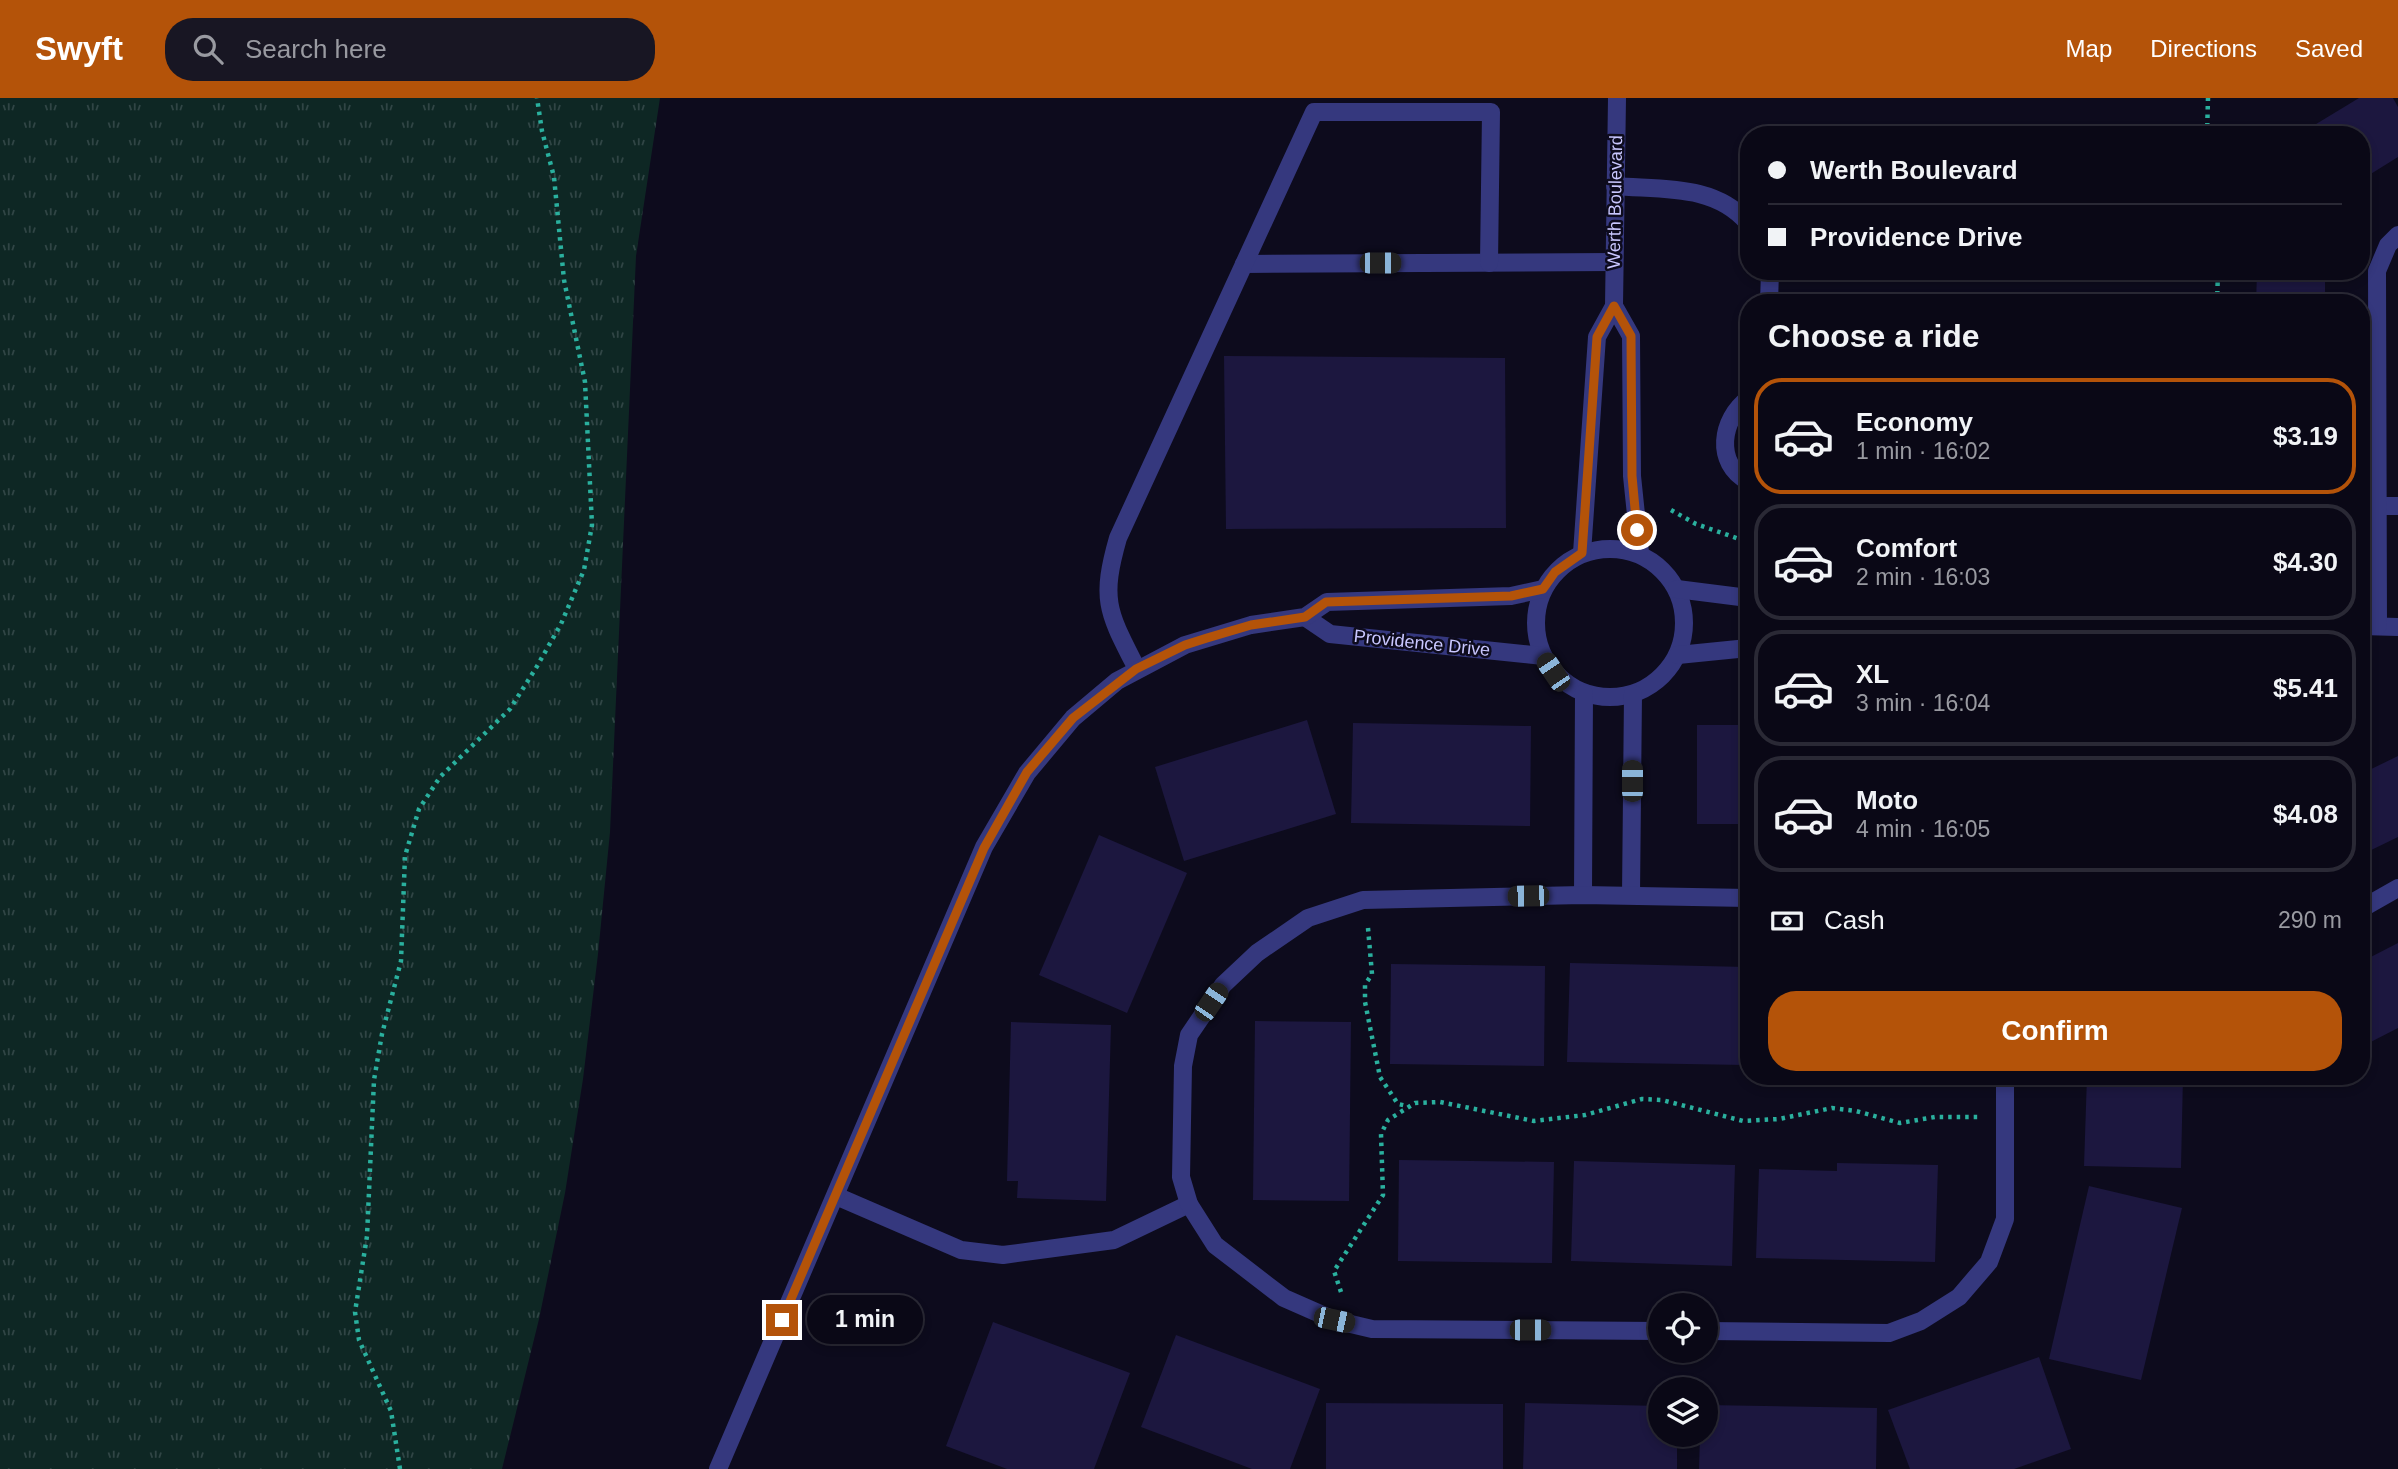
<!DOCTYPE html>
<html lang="en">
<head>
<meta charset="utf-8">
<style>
  :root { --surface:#0a0816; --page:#181623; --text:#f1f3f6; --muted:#999aa1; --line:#2a2935; --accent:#b45309 }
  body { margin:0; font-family:Arial,sans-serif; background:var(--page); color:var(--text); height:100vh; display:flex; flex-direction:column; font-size:26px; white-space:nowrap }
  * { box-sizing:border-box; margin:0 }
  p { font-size:23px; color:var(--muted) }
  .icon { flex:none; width:38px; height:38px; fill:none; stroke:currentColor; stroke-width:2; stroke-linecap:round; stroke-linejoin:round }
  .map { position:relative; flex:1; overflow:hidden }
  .drawer { position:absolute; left:1740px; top:196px; width:630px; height:791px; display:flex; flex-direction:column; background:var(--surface); border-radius:28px; box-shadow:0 4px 10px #0003,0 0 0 2px var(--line) }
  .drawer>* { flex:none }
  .banner { position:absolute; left:1740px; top:28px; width:630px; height:154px; border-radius:28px; box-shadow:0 4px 10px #0003,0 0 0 2px var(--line); display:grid; align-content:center; height:154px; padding:0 28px; background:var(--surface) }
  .fabs { position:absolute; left:1648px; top:1195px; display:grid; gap:14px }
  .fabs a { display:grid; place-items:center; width:70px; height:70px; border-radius:50%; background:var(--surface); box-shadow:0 4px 10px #0003,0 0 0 2px var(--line); font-size:35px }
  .end { position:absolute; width:32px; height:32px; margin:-16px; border:9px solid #b45309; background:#fff; box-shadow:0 0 0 4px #fff }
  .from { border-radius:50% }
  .bubble { position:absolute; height:49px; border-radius:24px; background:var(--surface); box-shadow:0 4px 10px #0003,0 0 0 2px var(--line); font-size:23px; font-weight:800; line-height:49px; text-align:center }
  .car { position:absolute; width:21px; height:42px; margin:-21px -10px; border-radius:9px; box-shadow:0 0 5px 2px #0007; background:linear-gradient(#222 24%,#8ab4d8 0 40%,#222 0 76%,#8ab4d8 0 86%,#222 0) }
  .banner b { display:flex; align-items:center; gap:24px; height:66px; font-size:26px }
  .banner b+b { border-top:2px solid var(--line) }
  .banner i { width:18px; height:18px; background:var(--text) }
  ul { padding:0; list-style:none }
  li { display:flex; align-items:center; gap:21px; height:116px; margin:0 14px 10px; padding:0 14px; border:4px solid var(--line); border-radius:28px }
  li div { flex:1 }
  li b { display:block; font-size:26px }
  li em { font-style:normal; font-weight:800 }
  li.selected { border-color:var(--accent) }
  li>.icon { width:63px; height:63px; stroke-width:1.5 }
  h2 { padding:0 28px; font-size:32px; line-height:84px }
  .pay { display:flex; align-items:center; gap:18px; height:77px; padding:0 28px; font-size:26px }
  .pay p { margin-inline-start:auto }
  .button { display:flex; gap:14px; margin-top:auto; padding:14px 28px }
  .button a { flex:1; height:80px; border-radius:28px; background:var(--accent); color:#fff; font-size:28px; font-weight:800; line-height:80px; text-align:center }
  header { display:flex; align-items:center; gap:42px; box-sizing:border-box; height:98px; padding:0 35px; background:var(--accent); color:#fff }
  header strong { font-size:33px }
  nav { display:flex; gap:38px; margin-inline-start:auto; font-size:24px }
  .search { width:490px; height:63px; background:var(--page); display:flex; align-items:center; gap:18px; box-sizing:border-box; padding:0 24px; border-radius:28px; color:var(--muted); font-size:26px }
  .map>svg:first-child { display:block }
  .grass { fill:url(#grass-tufts) }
  .building { fill:#1c173f }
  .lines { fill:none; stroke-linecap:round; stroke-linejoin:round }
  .path { stroke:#2ab09e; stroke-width:4.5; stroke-dasharray:3.5 5; stroke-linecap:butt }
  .minor { stroke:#35387e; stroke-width:18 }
  .route { stroke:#b45309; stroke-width:9 }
  .labels { text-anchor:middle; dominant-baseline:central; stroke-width:5; stroke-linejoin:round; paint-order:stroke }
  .street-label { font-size:18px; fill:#c9c7ff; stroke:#0d0b1d }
</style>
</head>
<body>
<header>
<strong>Swyft</strong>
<div class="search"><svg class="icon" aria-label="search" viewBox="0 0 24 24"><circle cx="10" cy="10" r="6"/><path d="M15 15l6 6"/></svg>Search here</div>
<nav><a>Map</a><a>Directions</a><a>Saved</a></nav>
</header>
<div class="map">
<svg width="2398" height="1371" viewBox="0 0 2398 1371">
  <defs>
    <pattern id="grass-tufts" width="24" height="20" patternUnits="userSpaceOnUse" patternTransform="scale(1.75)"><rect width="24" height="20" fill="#0e2724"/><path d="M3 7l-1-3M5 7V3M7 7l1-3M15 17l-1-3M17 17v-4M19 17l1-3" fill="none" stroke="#304545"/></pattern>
  </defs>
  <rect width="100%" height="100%" fill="#0d0b1d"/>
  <polygon class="grass" points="0,0 660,0 636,158 610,734 598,856 583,981 565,1095 539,1221 502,1371 0,1371"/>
  <g class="building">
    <polygon points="2359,0 2393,0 2398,9 2398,59 2361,82 2361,37 2298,37"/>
    <polygon points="2257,173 2325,173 2325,205 2256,205"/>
    <polygon points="1224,258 1505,260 1506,430 1226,431"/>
    <polygon points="1307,622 1336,716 1184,763 1155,669"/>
    <polygon points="1353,625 1531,628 1530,728 1351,725"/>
    <rect x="1697" y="627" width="51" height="99"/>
    <polygon points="2398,658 2398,739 2361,757 2361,676"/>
    <polygon points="1099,737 1187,775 1127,915 1039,877"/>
    <polygon points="2398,845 2398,930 2361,949 2361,864"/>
    <polygon points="1570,865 1747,869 1745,967 1567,964"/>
    <polygon points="1391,866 1545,868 1544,968 1390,966"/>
    <polygon points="1255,923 1351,924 1349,1103 1253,1102"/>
    <polygon points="1011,924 1111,927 1106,1103 1017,1100 1018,1083 1007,1083"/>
    <polygon points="2087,978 2183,978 2181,1070 2084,1068"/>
    <polygon points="1399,1062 1554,1064 1552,1165 1398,1163"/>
    <polygon points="1574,1063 1735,1067 1732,1168 1571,1163"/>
    <polygon points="1837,1065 1938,1067 1935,1164 1756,1160 1759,1071 1837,1073"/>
    <polygon points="2089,1088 2182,1110 2141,1282 2049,1261"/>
    <polygon points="993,1224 1130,1275 1094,1371 1007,1371 946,1348"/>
    <polygon points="1176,1237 1320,1291 1290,1371 1252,1371 1141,1329"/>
    <polygon points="2039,1259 2071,1351 2014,1371 1910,1371 1888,1312"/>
    <polygon points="1326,1305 1503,1306 1503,1371 1326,1371"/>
    <polygon points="1525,1305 1661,1308 1661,1337 1677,1337 1677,1371 1523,1371"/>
    <polygon points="1706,1307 1877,1310 1876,1371 1699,1371 1700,1337 1706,1337"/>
  </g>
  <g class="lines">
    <g class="path">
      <polyline points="2207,37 2208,0"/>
      <polyline points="2217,205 2218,173"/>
      <polyline points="1671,412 1696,426 1748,444"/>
      <polyline points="1368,830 1372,876 1365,887 1365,904 1380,979 1398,1006 1407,1008"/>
      <polyline points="1341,1194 1334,1173 1383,1097 1381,1036 1388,1022 1415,1005 1440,1004 1534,1023 1585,1017 1642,1001 1662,1002 1743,1023 1779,1021 1832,1010 1856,1013 1900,1025 1935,1019 1979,1019"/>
      <polyline points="400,1371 391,1313 359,1242 355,1214 367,1138 374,982 382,936 401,863 405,758 419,711 440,679 510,611 536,570 561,526 584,472 592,427 585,284 564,182 554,79 542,33 537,0"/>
    </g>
    <g class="minor">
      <path d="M1615 88C1662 92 1715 86 1748 125"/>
      <polyline points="1244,166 1614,164"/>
      <polyline points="1769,205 1770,173"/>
      <polyline points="1614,208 1631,238 1632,378 1640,455"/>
      <path d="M1748 301C1721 321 1714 365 1748 383"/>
      <polyline points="2378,408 2398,408"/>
      <circle cx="1610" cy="525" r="74"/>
      <polyline points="1582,455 1597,239 1614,208 1617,0"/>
      <polyline points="1677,491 1748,500"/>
      <polyline points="1305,519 1330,536 1543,558"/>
      <polyline points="2361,528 2398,529"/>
      <polyline points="2378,528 2377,173 2388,147 2398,137"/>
      <polyline points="1678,557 1748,550"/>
      <path d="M1137 571C1108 514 1100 503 1118 440L1314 14H1491L1489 165"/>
      <polyline points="1583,797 1584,595"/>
      <polyline points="1631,797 1633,596"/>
      <polyline points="2361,811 2398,790"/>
      <polyline points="836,1098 961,1152 1003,1157 1114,1142 1189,1106"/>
      <polyline points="1661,1233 1372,1231 1334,1222 1284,1200 1215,1147 1189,1106 1181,1079 1183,968 1189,937 1223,887 1257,855 1308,820 1363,802 1583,797 1748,800"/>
      <polyline points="1706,1233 1889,1235 1921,1223 1959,1199 1989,1164 2005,1121 2005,978"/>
      <polyline points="718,1371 984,749 1027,675 1073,620 1117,583 1185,547 1251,527 1305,519 1327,504 1511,498 1543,491"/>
    </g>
  </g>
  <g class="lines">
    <polyline class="route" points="782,1222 984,750 1027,674 1073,620 1136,571 1185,547 1207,540 1251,527 1305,519 1326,504 1511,498 1543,491 1555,474 1582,455 1597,239 1614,208 1631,238 1632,378 1637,432"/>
  </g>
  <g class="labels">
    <g class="street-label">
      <text transform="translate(1615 104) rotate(-89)">Werth Boulevard</text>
      <text transform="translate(1422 545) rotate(6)">Providence Drive</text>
    </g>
  </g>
</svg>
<div class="fabs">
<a><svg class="icon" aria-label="locate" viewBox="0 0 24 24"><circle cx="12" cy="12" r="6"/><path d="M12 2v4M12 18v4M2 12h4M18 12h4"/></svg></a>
<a><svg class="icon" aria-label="layers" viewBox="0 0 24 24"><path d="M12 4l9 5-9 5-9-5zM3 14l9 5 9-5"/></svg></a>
</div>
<i class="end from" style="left:1637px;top:432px"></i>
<i class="end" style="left:782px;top:1222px"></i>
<div class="bubble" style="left:807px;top:1197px;width:116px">1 min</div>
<i class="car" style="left:1380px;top:165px;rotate:90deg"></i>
<i class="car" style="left:1553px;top:574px;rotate:326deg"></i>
<i class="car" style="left:1632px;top:683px;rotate:0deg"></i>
<i class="car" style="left:1528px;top:798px;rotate:269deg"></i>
<i class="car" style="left:1211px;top:904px;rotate:34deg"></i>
<i class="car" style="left:1334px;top:1222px;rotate:102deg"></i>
<i class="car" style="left:1530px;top:1232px;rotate:90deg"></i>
<div class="banner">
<b><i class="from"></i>Werth Boulevard</b>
<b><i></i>Providence Drive</b>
</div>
<section class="drawer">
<h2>Choose a ride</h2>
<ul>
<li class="selected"><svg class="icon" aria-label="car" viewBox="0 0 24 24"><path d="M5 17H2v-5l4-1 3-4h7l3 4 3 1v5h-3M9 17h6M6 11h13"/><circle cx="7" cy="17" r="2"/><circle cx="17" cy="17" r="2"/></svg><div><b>Economy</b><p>1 min · 16:02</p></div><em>$3.19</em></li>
<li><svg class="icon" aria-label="car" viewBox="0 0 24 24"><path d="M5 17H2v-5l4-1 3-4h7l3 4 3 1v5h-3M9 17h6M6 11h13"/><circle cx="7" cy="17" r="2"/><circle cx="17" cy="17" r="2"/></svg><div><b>Comfort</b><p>2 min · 16:03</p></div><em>$4.30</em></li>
<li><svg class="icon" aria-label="car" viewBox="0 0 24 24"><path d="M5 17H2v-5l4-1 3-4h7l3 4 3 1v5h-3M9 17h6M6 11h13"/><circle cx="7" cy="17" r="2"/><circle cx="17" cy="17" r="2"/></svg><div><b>XL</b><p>3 min · 16:04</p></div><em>$5.41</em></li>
<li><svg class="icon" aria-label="car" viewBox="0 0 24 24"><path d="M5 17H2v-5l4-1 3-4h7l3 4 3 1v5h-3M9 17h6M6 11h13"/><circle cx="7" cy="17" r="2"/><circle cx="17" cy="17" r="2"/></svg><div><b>Moto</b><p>4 min · 16:05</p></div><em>$4.08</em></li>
</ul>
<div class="pay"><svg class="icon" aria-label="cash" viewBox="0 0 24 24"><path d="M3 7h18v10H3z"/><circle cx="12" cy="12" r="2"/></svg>Cash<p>290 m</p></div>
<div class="button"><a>Confirm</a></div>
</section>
</div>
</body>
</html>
